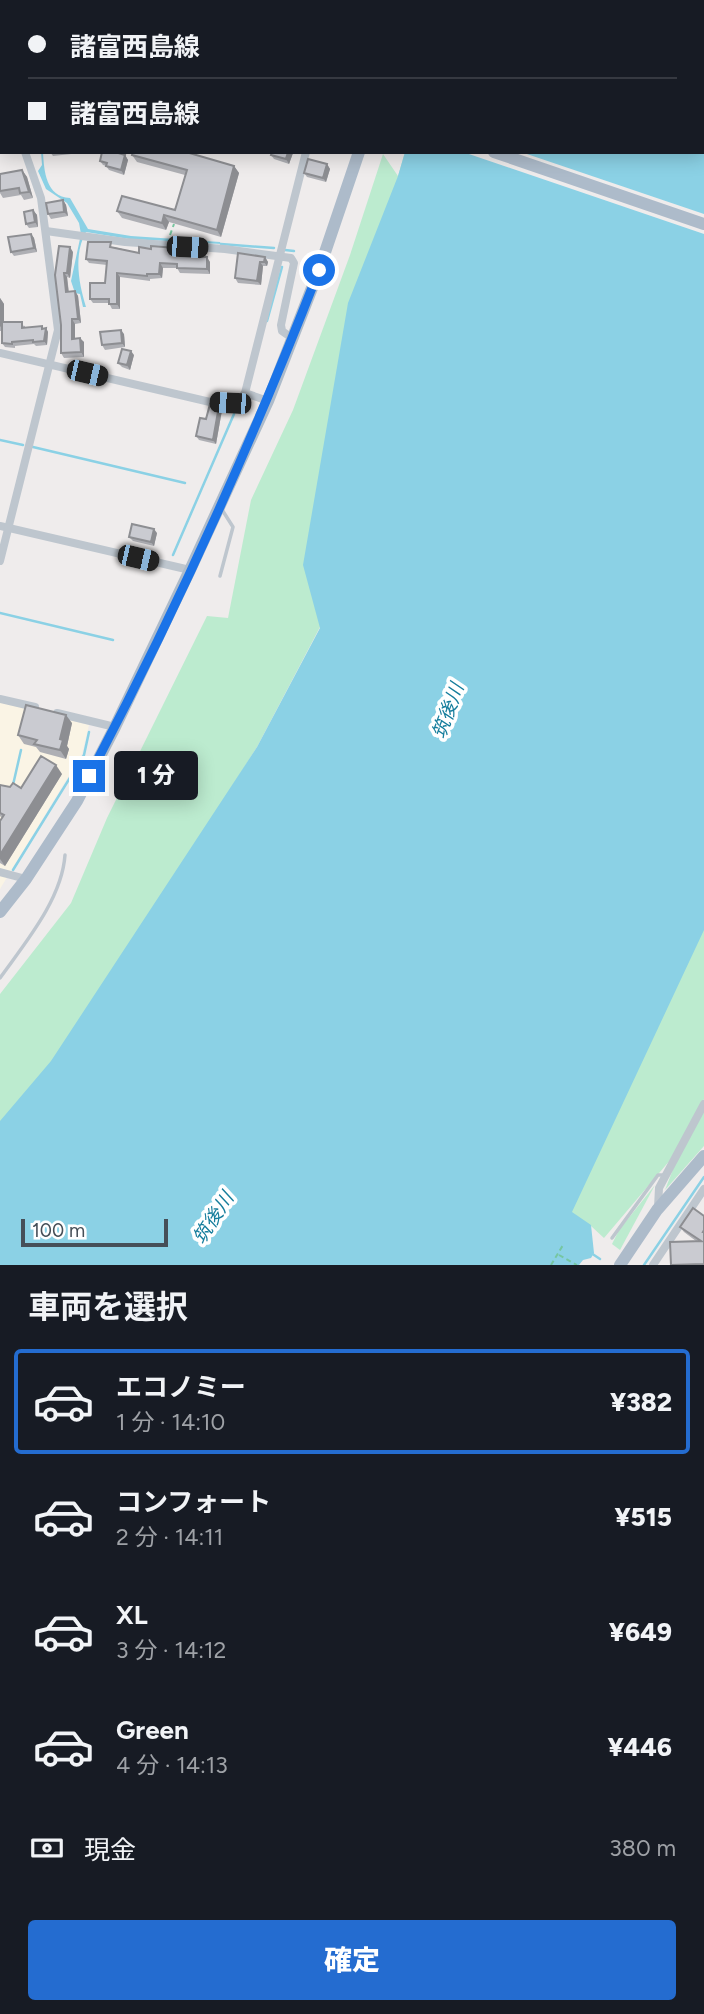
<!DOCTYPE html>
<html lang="ja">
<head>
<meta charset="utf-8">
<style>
  :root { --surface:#171b24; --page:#242831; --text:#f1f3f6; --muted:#9ea1a6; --line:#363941; --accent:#246cd0 }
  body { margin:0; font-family:Figtree,"Noto Sans JP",sans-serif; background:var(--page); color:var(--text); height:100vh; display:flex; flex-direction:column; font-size:26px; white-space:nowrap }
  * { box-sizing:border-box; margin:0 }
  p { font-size:23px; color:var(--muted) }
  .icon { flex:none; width:38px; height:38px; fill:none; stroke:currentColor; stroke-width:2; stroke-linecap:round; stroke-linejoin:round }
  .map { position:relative; height:1265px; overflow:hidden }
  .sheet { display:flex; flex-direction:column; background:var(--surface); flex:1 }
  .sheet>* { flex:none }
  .hud { position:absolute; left:0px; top:0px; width:705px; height:154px; box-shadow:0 4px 18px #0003; display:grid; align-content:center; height:154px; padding:0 28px; background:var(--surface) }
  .scale { position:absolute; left:21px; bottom:18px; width:147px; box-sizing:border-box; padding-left:7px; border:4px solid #464f58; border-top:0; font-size:19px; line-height:24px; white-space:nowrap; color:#464f58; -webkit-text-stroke:5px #fff; paint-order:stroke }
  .end { position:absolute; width:32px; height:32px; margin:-16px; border:9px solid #1a73e8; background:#fff; box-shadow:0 0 0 4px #fff }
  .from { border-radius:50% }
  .bubble { position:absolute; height:49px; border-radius:7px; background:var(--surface); box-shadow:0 4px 18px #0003; font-size:23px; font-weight:800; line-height:49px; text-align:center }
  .car { position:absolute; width:21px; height:42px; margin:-21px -10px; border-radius:9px; box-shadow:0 0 5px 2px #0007; background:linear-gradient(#222 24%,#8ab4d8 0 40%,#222 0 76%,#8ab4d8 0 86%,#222 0) }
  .hud b { display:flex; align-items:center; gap:24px; height:66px; font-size:26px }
  .hud b+b { border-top:2px solid var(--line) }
  .hud i { width:18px; height:18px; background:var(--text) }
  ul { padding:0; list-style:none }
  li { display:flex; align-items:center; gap:21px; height:105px; margin:0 14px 10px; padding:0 14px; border:4px solid transparent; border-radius:7px }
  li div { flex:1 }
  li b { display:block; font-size:26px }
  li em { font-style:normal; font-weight:800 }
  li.active { border-color:var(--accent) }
  li>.icon { width:63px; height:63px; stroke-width:1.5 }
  h2 { padding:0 28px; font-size:32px; line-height:84px }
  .pay { display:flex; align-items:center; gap:18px; height:77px; padding:0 28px; font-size:26px }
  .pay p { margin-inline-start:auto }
  .button { display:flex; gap:14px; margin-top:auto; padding:14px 28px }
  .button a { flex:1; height:80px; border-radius:7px; background:var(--accent); color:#fff; font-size:28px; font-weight:800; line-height:80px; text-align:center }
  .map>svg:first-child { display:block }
  .commercial { fill:#faf4e5 }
  .green { fill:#bcebcf }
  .water { fill:#8bd1e5 }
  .pier { fill:#efecec }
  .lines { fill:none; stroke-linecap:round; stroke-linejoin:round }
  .stream { stroke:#8bd1e5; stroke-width:2.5 }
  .path { stroke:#76c6a0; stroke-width:2; stroke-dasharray:5 3.5; stroke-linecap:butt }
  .service { stroke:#bec6ce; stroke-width:3.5 }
  .minor { stroke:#bec6ce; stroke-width:8 }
  .primary { stroke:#adbbca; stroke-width:12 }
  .wall { fill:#aeafb4 }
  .shaded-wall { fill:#8d8e92 }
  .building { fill:#cacbd1; stroke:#8d8e92; stroke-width:2 }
  .route { stroke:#1a73e8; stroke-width:9 }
  .labels { text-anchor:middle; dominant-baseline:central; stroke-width:7; stroke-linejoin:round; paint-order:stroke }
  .water-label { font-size:19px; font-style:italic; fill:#157d9c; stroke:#fff }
</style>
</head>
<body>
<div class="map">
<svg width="704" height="1265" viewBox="0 0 704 1265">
  <rect width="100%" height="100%" fill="#efecec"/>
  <polygon class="commercial" points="0,702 89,725 82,754 0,889"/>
  <g class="green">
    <polygon points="405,152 320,627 257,747 0,1153 0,994 71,903 107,818 207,616 228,618 251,500 293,410 350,255 383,154 398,176"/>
    <polygon points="704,856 704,1099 671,1159 604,1238 591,1226 546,1217"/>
    <polygon points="704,1110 704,1146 665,1190 677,1159"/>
    <polygon points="655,1185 620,1250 612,1244 619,1230"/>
  </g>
  <g class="water">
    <polygon points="479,0 704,0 704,930 572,1212 591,1225 594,1253 591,1258 583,1260 579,1265 0,1265 0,1121 51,1061 257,747 320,628 303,565 348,303 398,176 405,152 704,152 704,2 478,2"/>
    <path d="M41 152H43C44 171 46 197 70 198L88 229 131 236 220 242 221 244 129 239 86 232C73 255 79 284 86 307H83L80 294 75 293 71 281 81 234 79 223 67 203 46 189 38 171 42 165Z"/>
  </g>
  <polygon class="pier" points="463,152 521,152 704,214 704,234"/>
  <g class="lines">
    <g class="stream">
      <polyline points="221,244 274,248"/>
      <polyline points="285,250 294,251"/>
      <polyline points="267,321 282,267"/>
      <polyline points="0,440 23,445"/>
      <polyline points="33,447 185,483"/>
      <polyline points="173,555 234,414"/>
      <polyline points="0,613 113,640"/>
      <polyline points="13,785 21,750"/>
      <polyline points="13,870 84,755 89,732"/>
      <polyline points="591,1253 600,1259"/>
      <polyline points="644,1265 704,1177"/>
    </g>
    <g class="path">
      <polyline points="170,235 174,224"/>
      <polyline points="559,1255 577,1265"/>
      <polyline points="551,1265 563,1245"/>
    </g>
    <g class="service">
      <polyline points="407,2 407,0"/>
      <polyline points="220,576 233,527 221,508"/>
      <path d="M0 978C25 943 62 899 65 855"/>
      <polyline points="612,1238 658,1175 664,1175"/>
    </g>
    <g class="minor">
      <polyline points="25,0 25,2"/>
      <polyline points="347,2 348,0"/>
      <polyline points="0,138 2,137"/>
      <polyline points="46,231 125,242 225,249 291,258 294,263 281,325 282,331 292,338"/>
      <polyline points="0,353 210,402 230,403 239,401 245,393 306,152"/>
      <polyline points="245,393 268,401"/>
      <polyline points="0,526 190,570"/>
      <polyline points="0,561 58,330 41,198 25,152"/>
      <polyline points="0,699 35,707"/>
      <polyline points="57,713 115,727"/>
      <polyline points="0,872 26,879"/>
      <polyline points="658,1207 659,1188 704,1104"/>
      <polyline points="653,1265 704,1189"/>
    </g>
    <g class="primary">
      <polyline points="397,2 397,0"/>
      <polyline points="0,26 2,26"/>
      <polyline points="494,152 704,224"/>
      <polyline points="0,912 26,879 77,801 115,727 190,570 268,401 319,270 359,152"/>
      <polyline points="620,1265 657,1210 704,1156"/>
    </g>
  </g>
  <g class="wall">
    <polygon points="50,152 80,152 80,153 53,156"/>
    <polygon points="272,152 292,152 293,153 289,164 274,159 271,155"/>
    <polygon points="125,155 128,160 124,175 109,170 106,166 103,165 100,161"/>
    <polygon points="132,155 234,166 239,173 221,237 169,222 166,230 122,218 117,211 175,210 185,175 137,162"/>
    <polygon points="327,164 330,169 326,182 307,177 304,173"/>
    <polygon points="22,170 27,177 33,198 24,200 21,195 3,198 0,193 0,174"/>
    <polygon points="63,200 66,205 68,216 51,219 48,214"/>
    <polygon points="33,210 37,215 38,227 29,228 26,224"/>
    <polygon points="31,234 34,238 37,252 14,256 11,252"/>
    <polygon points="114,247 139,253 191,252 210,262 210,274 180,273 177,268 163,268 162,278 150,279 150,281 120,277 120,309 112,309 109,303 93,303 90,299 105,283 107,265 89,263 86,259"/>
    <polygon points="73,252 70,278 67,277 69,292 75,291 78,296 81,323 75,324 75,338 84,342 84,357 64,358 61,353 61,325 55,275"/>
    <polygon points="265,257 268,262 267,266 263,266 261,285 238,283 235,278"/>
    <polygon points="0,298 4,304 4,322 25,326 25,328 42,326 44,329 46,328 48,332 47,345 36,346 34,344 15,346 15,348 5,347 2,343 2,331 0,331"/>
    <polygon points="124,334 125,347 105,350 102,345"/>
    <polygon points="134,355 130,370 122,367 118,363"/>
    <polygon points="222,410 216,444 199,440 196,436 206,419"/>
    <polygon points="157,533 154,546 133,541 129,537"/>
    <polygon points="72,723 67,746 69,749 66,759 40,752 36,747 24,744 18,735"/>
    <polygon points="62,774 5,866 0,863 0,821 2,818 0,816 0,785 10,787 21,788"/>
    <polygon points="704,1216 704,1265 671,1265 696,1241 684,1232 680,1227"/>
  </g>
  <g class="shaded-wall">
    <polygon points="288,152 293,153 289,164 286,159"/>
    <polygon points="125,155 128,160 124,175 121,170"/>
    <polygon points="327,164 330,169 326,182 323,178"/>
    <polygon points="234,166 239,173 221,237 217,230"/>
    <polygon points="22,170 27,177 33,198 29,192"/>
    <polygon points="63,200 66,205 68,216 64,212"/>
    <polygon points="33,210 37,215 38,227 35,222"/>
    <polygon points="164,215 169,222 166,230 162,223"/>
    <polygon points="31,234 34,238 37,252 34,248"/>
    <polygon points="70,247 73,252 70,278 67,273"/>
    <polygon points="207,257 210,262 210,274 207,269"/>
    <polygon points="265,257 268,262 267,266 264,262"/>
    <polygon points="260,262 263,266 261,285 257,281"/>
    <polygon points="160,263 163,268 162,278 159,274"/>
    <polygon points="64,273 67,277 69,297 66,292"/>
    <polygon points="117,273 120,277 120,309 117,304"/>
    <polygon points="75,291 78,296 81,323 78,319"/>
    <polygon points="0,298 4,304 4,331 0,326"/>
    <polygon points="72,319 75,324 75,343 72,339"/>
    <polygon points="46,328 48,332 47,345 44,341"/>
    <polygon points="121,330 124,334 125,347 122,343"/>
    <polygon points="80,338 84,342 84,357 81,352"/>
    <polygon points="131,351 134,355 130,370 127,365"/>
    <polygon points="219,406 222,410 216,444 213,440"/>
    <polygon points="154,529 157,533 154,546 151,542"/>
    <polygon points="66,715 72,723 67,746 69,749 66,759 60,750 60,739"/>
    <polygon points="56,765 62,774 5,866 0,859 0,855"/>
  </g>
  <g class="building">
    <polygon points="177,0 193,0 192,2 176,2"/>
    <polygon points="285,0 332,0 331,2 285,2"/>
    <rect x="0" y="33" width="2" height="30"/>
    <polygon points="102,152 115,152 125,155 121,170 106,166 107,163 100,161"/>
    <polygon points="133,152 186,152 234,166 217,230 164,215 162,223 117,211 122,196 175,210 187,170 132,155"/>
    <polygon points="272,152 288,152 286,159 271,155"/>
    <polygon points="308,159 327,164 323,178 304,173"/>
    <polygon points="22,170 29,192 20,193 19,188 0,191 0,174"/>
    <polygon points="63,200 64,212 48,214 46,203"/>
    <polygon points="33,210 35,222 26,224 24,212"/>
    <polygon points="31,234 34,248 11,252 8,237"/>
    <polygon points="88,242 111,242 110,247 139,253 139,247 151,249 151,246 189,249 189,252 198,252 198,257 207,257 207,269 177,268 177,264 160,263 159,274 147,274 147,276 117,273 117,304 109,304 109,299 90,299 90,283 105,283 107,261 86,259"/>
    <polygon points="59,246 70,247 67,273 64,273 66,292 75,291 78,319 72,319 72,339 80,338 81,352 61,353 61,325 55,275"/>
    <polygon points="238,253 265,257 264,262 260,262 257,281 235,278"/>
    <polygon points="2,322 22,322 22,328 42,326 42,329 46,328 44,341 33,342 33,340 12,342 12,344 2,343"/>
    <polygon points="121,330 122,343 102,345 100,332"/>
    <polygon points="122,349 131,351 127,365 118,363"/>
    <polygon points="210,404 219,406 213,440 196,436 200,418 206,419"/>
    <polygon points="132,524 154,529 151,542 129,537"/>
    <polygon points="26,705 66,715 60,739 63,740 60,750 34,744 37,740 18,735"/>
    <polygon points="41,756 56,765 0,855 0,821 4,815 0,813 0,785 10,787 13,783 21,788"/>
    <polygon points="693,1208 704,1216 704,1230 703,1232 704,1232 704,1264 671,1265 670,1242 701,1241 680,1227"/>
  </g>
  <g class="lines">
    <path class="route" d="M89 776C176 612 252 442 319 270"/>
  </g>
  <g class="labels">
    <g class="water-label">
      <text transform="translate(448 711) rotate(-70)">筑後川</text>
      <text transform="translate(213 1218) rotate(-57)">筑後川</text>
    </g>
  </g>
</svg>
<div class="scale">100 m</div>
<i class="end from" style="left:319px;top:270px"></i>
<i class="end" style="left:89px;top:776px"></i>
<div class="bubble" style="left:114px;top:751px;width:84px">1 分</div>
<i class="car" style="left:187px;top:247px;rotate:93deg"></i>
<i class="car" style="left:87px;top:373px;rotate:103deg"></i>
<i class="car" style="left:230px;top:403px;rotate:273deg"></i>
<i class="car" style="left:138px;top:558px;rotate:103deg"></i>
<div class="hud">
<b><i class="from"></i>諸富西島線</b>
<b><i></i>諸富西島線</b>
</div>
</div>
<section class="sheet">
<h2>車両を選択</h2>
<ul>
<li class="active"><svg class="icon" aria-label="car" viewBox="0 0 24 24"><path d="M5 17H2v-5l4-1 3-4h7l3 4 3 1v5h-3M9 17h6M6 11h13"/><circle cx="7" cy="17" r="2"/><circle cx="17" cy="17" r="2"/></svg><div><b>エコノミー</b><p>1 分 · 14:10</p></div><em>¥382</em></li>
<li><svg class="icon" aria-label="car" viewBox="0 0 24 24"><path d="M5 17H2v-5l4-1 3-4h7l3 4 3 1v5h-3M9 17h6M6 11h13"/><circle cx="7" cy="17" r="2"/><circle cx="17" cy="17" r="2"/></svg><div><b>コンフォート</b><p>2 分 · 14:11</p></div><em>¥515</em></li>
<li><svg class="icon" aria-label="car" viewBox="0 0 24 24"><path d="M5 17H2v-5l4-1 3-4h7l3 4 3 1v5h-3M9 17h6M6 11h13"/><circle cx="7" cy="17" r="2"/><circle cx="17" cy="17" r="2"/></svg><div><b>XL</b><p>3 分 · 14:12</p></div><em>¥649</em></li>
<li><svg class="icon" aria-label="car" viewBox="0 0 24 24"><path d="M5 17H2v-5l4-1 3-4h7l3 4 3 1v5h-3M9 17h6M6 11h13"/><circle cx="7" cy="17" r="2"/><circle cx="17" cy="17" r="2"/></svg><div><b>Green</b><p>4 分 · 14:13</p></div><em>¥446</em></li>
</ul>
<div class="pay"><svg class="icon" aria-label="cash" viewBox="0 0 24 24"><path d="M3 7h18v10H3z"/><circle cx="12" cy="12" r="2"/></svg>現金<p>380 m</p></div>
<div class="button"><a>確定</a></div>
</section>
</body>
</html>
